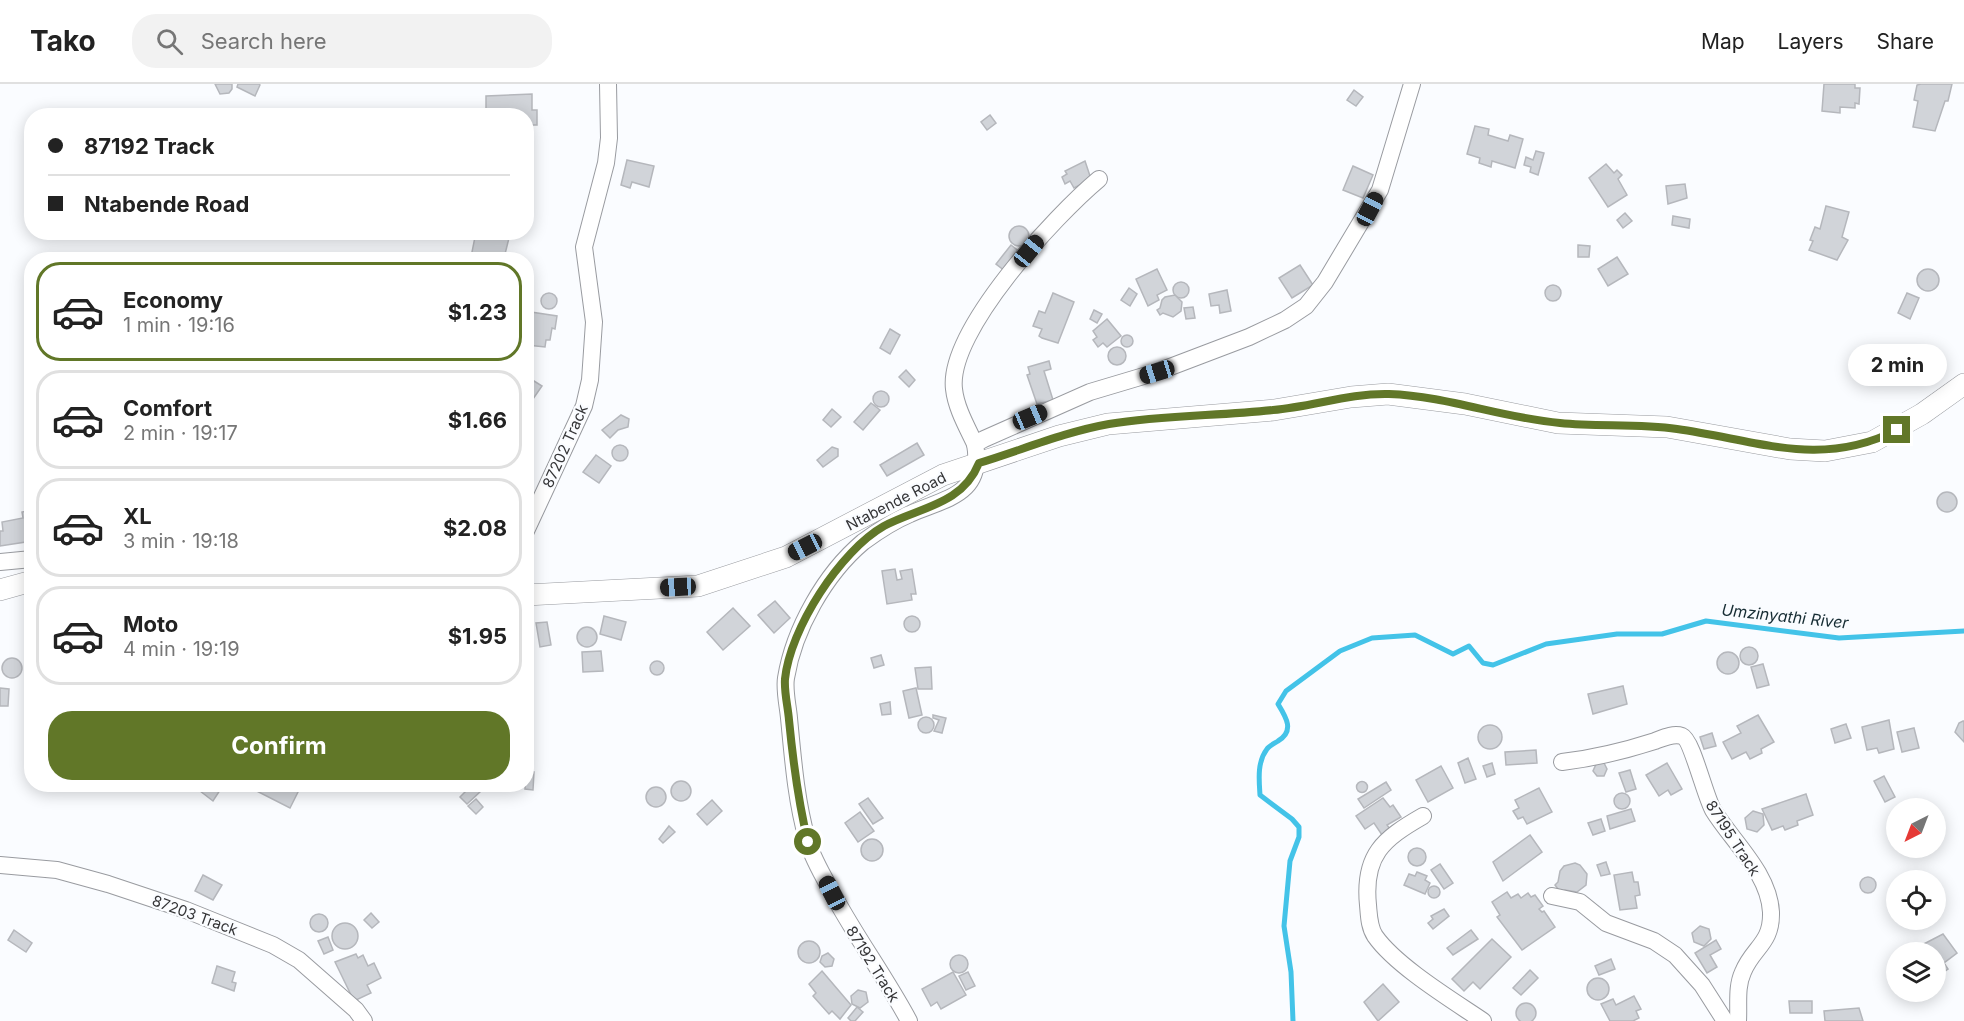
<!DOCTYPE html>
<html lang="en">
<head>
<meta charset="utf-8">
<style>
  :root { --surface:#fff; --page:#f2f2f2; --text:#222; --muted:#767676; --line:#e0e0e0; --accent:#617728 }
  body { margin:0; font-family:Inter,sans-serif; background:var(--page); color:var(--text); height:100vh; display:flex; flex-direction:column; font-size:22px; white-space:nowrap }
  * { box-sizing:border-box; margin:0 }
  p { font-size:20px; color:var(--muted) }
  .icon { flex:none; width:33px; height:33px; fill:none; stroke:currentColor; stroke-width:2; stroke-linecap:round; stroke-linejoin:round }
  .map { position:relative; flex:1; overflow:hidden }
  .details { position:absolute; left:24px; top:168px; width:510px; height:540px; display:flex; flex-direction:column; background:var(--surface); border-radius:24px; box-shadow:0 3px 15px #0003 }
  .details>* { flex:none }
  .banner { position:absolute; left:24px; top:24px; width:510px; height:132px; border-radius:24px; box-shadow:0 3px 15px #0003; display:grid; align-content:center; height:132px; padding:0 24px; background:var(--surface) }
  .needle { width:39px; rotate:222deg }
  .buttons { position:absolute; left:1886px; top:714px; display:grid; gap:12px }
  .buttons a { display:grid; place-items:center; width:60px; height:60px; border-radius:50%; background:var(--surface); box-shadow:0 3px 15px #0003; font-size:30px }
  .end { position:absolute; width:27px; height:27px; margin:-14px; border:8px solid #617728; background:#fff; box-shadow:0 0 0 3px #fff }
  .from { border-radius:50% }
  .bubble { position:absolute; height:42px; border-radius:21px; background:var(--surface); box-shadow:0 3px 15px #0003; font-size:20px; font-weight:700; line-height:42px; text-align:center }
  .car { position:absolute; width:18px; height:36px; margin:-18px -9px; border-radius:8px; box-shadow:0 0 4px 2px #0007; background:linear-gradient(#222 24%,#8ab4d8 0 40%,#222 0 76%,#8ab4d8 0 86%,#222 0) }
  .banner b { display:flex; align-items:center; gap:21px; height:57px; font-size:22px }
  .banner b+b { border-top:2px solid var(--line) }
  .banner i { width:15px; height:15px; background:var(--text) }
  ul { padding:10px 0 0; list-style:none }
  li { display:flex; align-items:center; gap:18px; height:99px; margin:0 12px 9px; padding:0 12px; border:3px solid var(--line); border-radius:24px }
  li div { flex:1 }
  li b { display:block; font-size:22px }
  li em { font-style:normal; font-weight:700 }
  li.active { border-color:var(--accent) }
  li>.icon { width:54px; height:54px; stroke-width:1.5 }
  .action { display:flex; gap:12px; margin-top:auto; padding:12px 24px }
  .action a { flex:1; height:69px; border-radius:24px; background:var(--accent); color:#fff; font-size:24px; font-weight:700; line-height:69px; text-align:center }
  header { display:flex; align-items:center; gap:36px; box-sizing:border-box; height:84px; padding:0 30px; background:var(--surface); border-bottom:2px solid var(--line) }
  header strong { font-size:28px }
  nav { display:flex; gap:33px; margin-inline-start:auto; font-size:21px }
  .search { width:420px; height:54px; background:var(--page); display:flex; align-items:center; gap:15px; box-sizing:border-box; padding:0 21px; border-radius:24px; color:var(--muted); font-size:22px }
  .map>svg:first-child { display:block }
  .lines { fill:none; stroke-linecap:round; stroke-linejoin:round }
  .stream { stroke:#43c3e8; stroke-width:5 }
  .building { fill:#d1d4d9; stroke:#b5b7bc; stroke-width:1.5 }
  .minor-casing { stroke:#999ba0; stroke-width:18 }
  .tertiary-casing { stroke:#999ba0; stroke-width:22 }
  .minor { stroke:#fff; stroke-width:16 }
  .tertiary { stroke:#fff; stroke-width:21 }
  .route { stroke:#617728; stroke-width:8 }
  .labels { text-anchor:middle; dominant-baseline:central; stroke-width:4.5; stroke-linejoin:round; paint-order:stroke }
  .street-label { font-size:15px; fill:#353537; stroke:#fafcff }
  .water-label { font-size:16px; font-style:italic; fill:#172d34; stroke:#fafcff }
</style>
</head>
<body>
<header>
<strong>Tako</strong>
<div class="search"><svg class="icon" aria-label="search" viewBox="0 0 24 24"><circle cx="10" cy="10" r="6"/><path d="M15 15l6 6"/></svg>Search here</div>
<nav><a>Map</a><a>Layers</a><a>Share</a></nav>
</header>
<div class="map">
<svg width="1964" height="937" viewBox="0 0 1964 937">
  <rect width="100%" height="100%" fill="#fafcff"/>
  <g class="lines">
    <path class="stream" d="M1293 937 1291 888 1284 842 1290 777 1299 753V743L1292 735 1260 711C1259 696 1257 678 1267 665 1269 662 1275 659 1278 657 1295 647 1286 633 1278 620L1286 607 1340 567 1372 554 1415 551 1453 570 1469 562 1483 579 1493 581 1546 560 1617 550H1662L1706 537 1839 554 1964 547"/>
  </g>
  <g class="building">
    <polygon points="215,0 232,0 232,5 229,9 220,10"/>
    <polygon points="238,0 259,0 260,1 255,12 237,3"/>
    <polygon points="1824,0 1855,0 1855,4 1860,4 1859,20 1855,19 1855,24 1840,23 1840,29 1822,27"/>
    <polygon points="1921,0 1952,0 1948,17 1945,17 1935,47 1913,43 1918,17 1914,16 1917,1"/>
    <polygon points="1354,6 1363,13 1356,22 1347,16"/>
    <polygon points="532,10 532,26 537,26 537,41 532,41 532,47 526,47 526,32 486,32 486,12"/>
    <polygon points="990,31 996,39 987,46 981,38"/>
    <polygon points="1475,42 1489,45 1488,51 1508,57 1510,51 1523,55 1515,84 1492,77 1491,83 1479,79 1480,74 1467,70"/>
    <polygon points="1536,67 1544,69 1538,91 1530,88 1531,83 1524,81 1526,73 1533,76"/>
    <polygon points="627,76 654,82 649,103 632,98 630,104 621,101"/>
    <polygon points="1085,77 1091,95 1074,104 1070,97 1065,100 1062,93 1067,90 1065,87"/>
    <polygon points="1606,80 1614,89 1617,86 1622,91 1618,95 1627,111 1608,123 1589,94"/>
    <polygon points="1353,82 1373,91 1363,114 1343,106"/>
    <polygon points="1685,100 1687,114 1668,120 1666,102"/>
    <polygon points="1826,122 1849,128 1842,153 1848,156 1837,176 1809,166 1813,157 1810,156 1815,143 1820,145"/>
    <polygon points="1625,129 1632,137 1623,144 1617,136"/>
    <polygon points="1673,132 1690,135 1689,144 1672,141"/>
    <circle cx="1019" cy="152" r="10"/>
    <polygon points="476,148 494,148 509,154 505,170 501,169 500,176 471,173"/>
    <polygon points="1011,161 1020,168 1005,187 996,180"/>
    <polygon points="1578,161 1590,162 1589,173 1578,173"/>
    <polygon points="1617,173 1628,190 1608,202 1598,185"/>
    <polygon points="1300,181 1313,201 1292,214 1279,194"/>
    <polygon points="1157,185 1167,206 1157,211 1159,216 1148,222 1136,195"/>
    <circle cx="1928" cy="196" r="11"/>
    <circle cx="1181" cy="206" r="8"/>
    <circle cx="1553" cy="209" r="8"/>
    <polygon points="1129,204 1137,210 1130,222 1121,216"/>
    <polygon points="1227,206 1231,227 1220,229 1219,221 1211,222 1209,210"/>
    <circle cx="549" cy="217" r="8"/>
    <polygon points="1053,209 1074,218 1058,259 1042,254 1039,252 1042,245 1033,242 1039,227 1045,229"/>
    <polygon points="1907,209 1919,214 1910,235 1898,229"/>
    <polygon points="1175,211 1182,218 1181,227 1173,233 1163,229 1160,231 1157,226 1160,224 1162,216 1165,213"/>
    <polygon points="1193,223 1195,234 1186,235 1184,224"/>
    <polygon points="1094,226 1102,230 1097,239 1090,235"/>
    <polygon points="531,228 557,232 555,245 552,244 550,256 546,256 545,263 527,261"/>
    <polygon points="1107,235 1121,252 1107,263 1103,259 1098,263 1093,256 1097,253 1093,247"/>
    <polygon points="890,245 900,251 890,270 880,264"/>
    <circle cx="1127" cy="257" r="6"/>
    <circle cx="1117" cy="272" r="9"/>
    <polygon points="1049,277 1051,285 1044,287 1053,316 1037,320 1027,291 1030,290 1028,283"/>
    <polygon points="906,286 915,296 909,303 899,293"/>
    <polygon points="534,297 542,302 526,325 526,303 529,305"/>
    <circle cx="881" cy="315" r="8"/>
    <polygon points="871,319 880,326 863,346 854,338"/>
    <polygon points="832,325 841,333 831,343 823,336"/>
    <polygon points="621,331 629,335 628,343 618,346 610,354 602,346"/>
    <polygon points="917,359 924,371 887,392 880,381"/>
    <circle cx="620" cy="369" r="8"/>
    <polygon points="832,363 838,365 838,372 823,383 817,376"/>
    <polygon points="596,371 611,382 599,399 583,388"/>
    <circle cx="1947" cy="418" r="10"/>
    <polygon points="32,426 32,457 0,462 0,447 3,447 2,438 23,434 22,428"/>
    <polygon points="895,485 897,496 902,495 900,487 912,485 916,510 911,510 912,516 887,520 882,487"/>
    <polygon points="775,517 790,534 774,549 758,531"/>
    <polygon points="733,524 750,542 723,566 707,548"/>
    <circle cx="912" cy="540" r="8"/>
    <polygon points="604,532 626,538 621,556 600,550"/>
    <polygon points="547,538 551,561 540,563 536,539"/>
    <circle cx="587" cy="553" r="10"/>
    <circle cx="1749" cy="572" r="9"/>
    <polygon points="601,567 603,587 583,588 582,568"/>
    <circle cx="1728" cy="579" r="11"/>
    <polygon points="881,571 884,581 874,584 871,574"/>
    <circle cx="12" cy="584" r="10"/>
    <circle cx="657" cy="584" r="7"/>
    <polygon points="1763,580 1769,601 1757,604 1751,583"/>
    <polygon points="931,583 932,605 918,605 915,584"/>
    <polygon points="1623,602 1627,620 1593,630 1588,610"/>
    <polygon points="0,604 9,605 8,622 0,622"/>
    <polygon points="916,604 922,631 909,634 903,607"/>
    <polygon points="890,618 891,630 882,631 880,620"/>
    <polygon points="933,631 946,634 942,649 934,647 939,636 933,634"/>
    <polygon points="1758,631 1774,658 1761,665 1762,669 1750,675 1746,668 1732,675 1723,658 1741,649 1737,642"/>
    <circle cx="926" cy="641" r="8"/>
    <polygon points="1889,636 1894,665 1879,669 1877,664 1867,666 1862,643"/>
    <polygon points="1963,637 1964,637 1964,658 1955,648 1959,639"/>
    <polygon points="1846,640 1851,654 1835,659 1831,645"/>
    <circle cx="1490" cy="653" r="12"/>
    <polygon points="1914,644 1919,664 1902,668 1897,648"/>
    <polygon points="1712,649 1716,662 1704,665 1700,653"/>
    <polygon points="1536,666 1537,679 1506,681 1505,668"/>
    <polygon points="1468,674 1476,695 1465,699 1458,679"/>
    <polygon points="1597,678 1604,679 1607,685 1604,692 1597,692 1593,687"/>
    <polygon points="1492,679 1495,690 1487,693 1483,682"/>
    <polygon points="1667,679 1682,705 1671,711 1668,706 1659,712 1646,691"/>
    <polygon points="1441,682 1453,704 1428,718 1416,696"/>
    <polygon points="1630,686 1636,705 1626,708 1619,689"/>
    <polygon points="526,688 534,688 533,706 525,705"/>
    <polygon points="1884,692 1895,713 1885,718 1874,697"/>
    <circle cx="681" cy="707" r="10"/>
    <circle cx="1362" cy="703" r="5.5"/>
    <polygon points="1386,698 1391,706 1364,724 1358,715"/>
    <polygon points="191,700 224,700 213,717"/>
    <polygon points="253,700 302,700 290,724 251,704"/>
    <polygon points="473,700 482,706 467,720 460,713"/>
    <circle cx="656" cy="713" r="10"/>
    <polygon points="1539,704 1552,728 1527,740 1523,733 1518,735 1513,727 1519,724 1515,716"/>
    <circle cx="1622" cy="717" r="8"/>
    <polygon points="1806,710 1813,731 1797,737 1798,741 1785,746 1783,742 1772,746 1762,725"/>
    <polygon points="868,714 883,734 873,740 859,720"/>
    <polygon points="1383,714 1390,723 1393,721 1401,733 1387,741 1390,745 1382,751 1374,739 1365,745 1356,732"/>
    <polygon points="476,715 483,723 476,730 468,722"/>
    <polygon points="712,716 722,727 707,741 697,730"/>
    <polygon points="1631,725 1635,737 1610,745 1607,732"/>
    <polygon points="1753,727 1763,730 1764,741 1757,748 1747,745 1745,734"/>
    <polygon points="860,728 874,747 858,758 845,739"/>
    <polygon points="1601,735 1605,747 1593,751 1588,739"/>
    <polygon points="669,742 675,748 663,759 659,755"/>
    <polygon points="1530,751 1542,768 1503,797 1493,778"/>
    <circle cx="872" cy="766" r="11"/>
    <circle cx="1417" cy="773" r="9"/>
    <polygon points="1606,778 1610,790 1601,792 1597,781"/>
    <polygon points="1575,779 1580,781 1587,790 1586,801 1577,808 1565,806 1561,809 1555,801 1558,798 1560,787 1564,782"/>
    <polygon points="1440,780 1453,799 1444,805 1431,786"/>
    <polygon points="1417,788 1427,792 1425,796 1430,799 1425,810 1404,801 1409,790 1415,792"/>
    <polygon points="1632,788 1634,798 1638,798 1640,811 1635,812 1637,824 1620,826 1614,791"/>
    <polygon points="203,791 222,801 213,816 195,807"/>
    <circle cx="1868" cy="801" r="8"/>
    <circle cx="1434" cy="808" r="6"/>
    <polygon points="1507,808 1511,814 1518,810 1521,814 1528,809 1531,813 1535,811 1543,822 1539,825 1542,828 1544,827 1555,843 1522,866 1497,833 1500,831 1492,818"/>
    <polygon points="1444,825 1449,832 1433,845 1428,839 1433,835 1431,832"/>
    <polygon points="371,829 379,838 372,844 364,836"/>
    <circle cx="319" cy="839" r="9"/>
    <circle cx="345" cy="852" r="13"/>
    <polygon points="1700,842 1709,845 1711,855 1704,862 1694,858 1692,849"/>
    <polygon points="14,846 32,859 26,868 8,856"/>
    <polygon points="1471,846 1478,855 1453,871 1447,864"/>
    <polygon points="1943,850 1957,869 1944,879 1948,885 1935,894 1935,868 1916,868 1916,864"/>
    <polygon points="328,853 333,866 324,870 318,857"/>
    <polygon points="1492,855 1511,873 1480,905 1473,898 1464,907 1452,895"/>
    <polygon points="1716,856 1721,865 1710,871 1717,883 1707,889 1695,869"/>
    <circle cx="809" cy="868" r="11"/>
    <polygon points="828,869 834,875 832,882 825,883 820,878 822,872"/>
    <polygon points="356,870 358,874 363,871 368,882 374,879 381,894 367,901 371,909 354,917 335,878"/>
    <circle cx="959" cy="880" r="9"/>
    <polygon points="1611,875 1615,885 1599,891 1595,882"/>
    <polygon points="217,882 235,888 232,898 236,899 234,907 212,899"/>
    <polygon points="1530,886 1538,894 1521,911 1513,904"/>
    <polygon points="822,887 851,921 840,935 832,927 829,930 813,912 816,909 809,900"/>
    <polygon points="953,888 966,911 941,925 937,918 931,922 922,905"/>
    <polygon points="968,888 975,902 966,906 959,892"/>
    <circle cx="1598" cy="905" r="11"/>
    <polygon points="1383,900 1399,918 1378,937 1364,918"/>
    <polygon points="858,906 866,908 868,918 860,924 852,920 851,912"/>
    <polygon points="1634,912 1641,925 1636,927 1639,934 1633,937 1610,937 1601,920 1613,915 1616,921"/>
    <polygon points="1789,917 1812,917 1812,929 1790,929"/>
    <circle cx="1526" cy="929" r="10"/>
    <polygon points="857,923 863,928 855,937 851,937 848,934"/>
    <polygon points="1859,924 1863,937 1825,937 1824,927"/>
  </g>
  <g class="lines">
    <g class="minor-casing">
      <g id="minor">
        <path d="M975 360C967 343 956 324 954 305 947 247 1056 131 1099 95"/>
        <polyline points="526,447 584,322 590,296 594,238 584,163 606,79 609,54 608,0"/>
        <polyline points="0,478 32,475"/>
        <path d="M1562 678C1595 674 1624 667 1655 657 1663 654 1673 649 1682 652 1692 656 1705 712 1713 726 1732 757 1769 789 1771 828 1772 860 1753 863 1743 888 1736 903 1739 920 1738 937"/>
        <path d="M1423 732C1383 755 1363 771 1368 821 1369 832 1369 843 1375 852 1396 882 1452 916 1483 937"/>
        <polyline points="0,781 57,786 108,800 186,826 273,861 299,876 356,926 364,937"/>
        <polyline points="1552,812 1580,818 1606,839 1654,857 1675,871 1702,901 1725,937"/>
        <path d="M909 937C884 890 852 848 828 801 820 786 811 771 807 755 796 716 793 675 789 634 788 622 784 606 786 594 794 545 825 490 863 458 878 447 893 437 910 430 946 414 984 411 975 360L984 355 1090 308 1157 288 1249 253 1285 236 1306 222 1325 198 1380 106 1412 0"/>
      </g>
    </g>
    <g class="tertiary-casing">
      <g id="tertiary">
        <polyline points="0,506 32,497"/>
        <polyline points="526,511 698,502 786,473 943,391 1059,352 1108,340 1274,326 1351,313 1388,310 1465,320 1558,339 1667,343 1790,365 1825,367 1872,358 1922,330 1964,300"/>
      </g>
    </g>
    <use href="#minor" class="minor"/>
    <use href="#tertiary" class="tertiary"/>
  </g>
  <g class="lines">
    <path class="route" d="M808 758C798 717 793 677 789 636 788 623 784 608 785 595 790 545 840 467 884 442 920 423 962 421 979 379 1022 366 1064 348 1109 340 1163 331 1218 332 1273 326 1312 323 1349 309 1389 310 1447 312 1502 334 1560 339 1599 343 1638 339 1677 345 1757 356 1820 385 1897 346"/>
  </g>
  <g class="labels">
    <g class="street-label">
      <text transform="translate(565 362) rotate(-66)">87202 Track</text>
      <text transform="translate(896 417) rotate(-27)">Ntabende Road</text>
      <text transform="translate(1733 754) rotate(57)">87195 Track</text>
      <text transform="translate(195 831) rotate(20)">87203 Track</text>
      <text transform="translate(873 880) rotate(58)">87192 Track</text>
    </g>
    <g class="water-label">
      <text transform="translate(1785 532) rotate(6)">Umzinyathi River</text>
    </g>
  </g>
</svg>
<div class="buttons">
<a><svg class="needle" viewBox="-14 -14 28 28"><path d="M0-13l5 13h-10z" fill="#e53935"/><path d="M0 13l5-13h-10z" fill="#767676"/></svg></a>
<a><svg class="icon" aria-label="locate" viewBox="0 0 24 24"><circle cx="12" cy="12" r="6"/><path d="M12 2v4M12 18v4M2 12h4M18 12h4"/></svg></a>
<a><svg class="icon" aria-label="layers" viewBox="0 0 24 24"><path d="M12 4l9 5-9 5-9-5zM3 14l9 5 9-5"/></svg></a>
</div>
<i class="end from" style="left:808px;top:758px"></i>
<i class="end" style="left:1897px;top:346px"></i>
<div class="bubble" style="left:1848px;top:260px;width:99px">2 min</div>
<i class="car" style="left:1370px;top:125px;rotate:28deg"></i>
<i class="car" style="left:1029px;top:167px;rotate:39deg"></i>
<i class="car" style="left:1157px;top:288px;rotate:253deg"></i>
<i class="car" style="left:1030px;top:333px;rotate:67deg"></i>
<i class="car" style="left:805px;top:463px;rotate:243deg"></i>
<i class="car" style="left:678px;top:503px;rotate:267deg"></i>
<i class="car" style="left:832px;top:809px;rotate:333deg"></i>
<div class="banner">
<b><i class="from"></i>87192 Track</b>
<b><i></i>Ntabende Road</b>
</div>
<section class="details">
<ul>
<li class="active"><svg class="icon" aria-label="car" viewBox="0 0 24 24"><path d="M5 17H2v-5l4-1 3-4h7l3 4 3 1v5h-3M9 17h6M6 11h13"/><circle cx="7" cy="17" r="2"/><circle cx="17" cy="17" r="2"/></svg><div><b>Economy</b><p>1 min · 19:16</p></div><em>$1.23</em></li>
<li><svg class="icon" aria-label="car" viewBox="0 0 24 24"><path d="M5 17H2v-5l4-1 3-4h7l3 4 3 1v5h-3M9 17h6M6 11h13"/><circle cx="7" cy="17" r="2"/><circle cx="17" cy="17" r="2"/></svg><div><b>Comfort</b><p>2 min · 19:17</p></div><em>$1.66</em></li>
<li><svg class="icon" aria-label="car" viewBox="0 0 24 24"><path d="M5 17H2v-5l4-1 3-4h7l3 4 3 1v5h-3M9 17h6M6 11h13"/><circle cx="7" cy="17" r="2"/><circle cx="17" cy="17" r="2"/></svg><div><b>XL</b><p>3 min · 19:18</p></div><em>$2.08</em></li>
<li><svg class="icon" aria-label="car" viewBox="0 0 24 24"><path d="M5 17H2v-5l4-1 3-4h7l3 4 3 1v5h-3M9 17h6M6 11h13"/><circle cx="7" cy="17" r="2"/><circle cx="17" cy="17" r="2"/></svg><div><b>Moto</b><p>4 min · 19:19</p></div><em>$1.95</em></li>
</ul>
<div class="action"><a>Confirm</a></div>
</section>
</div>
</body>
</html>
